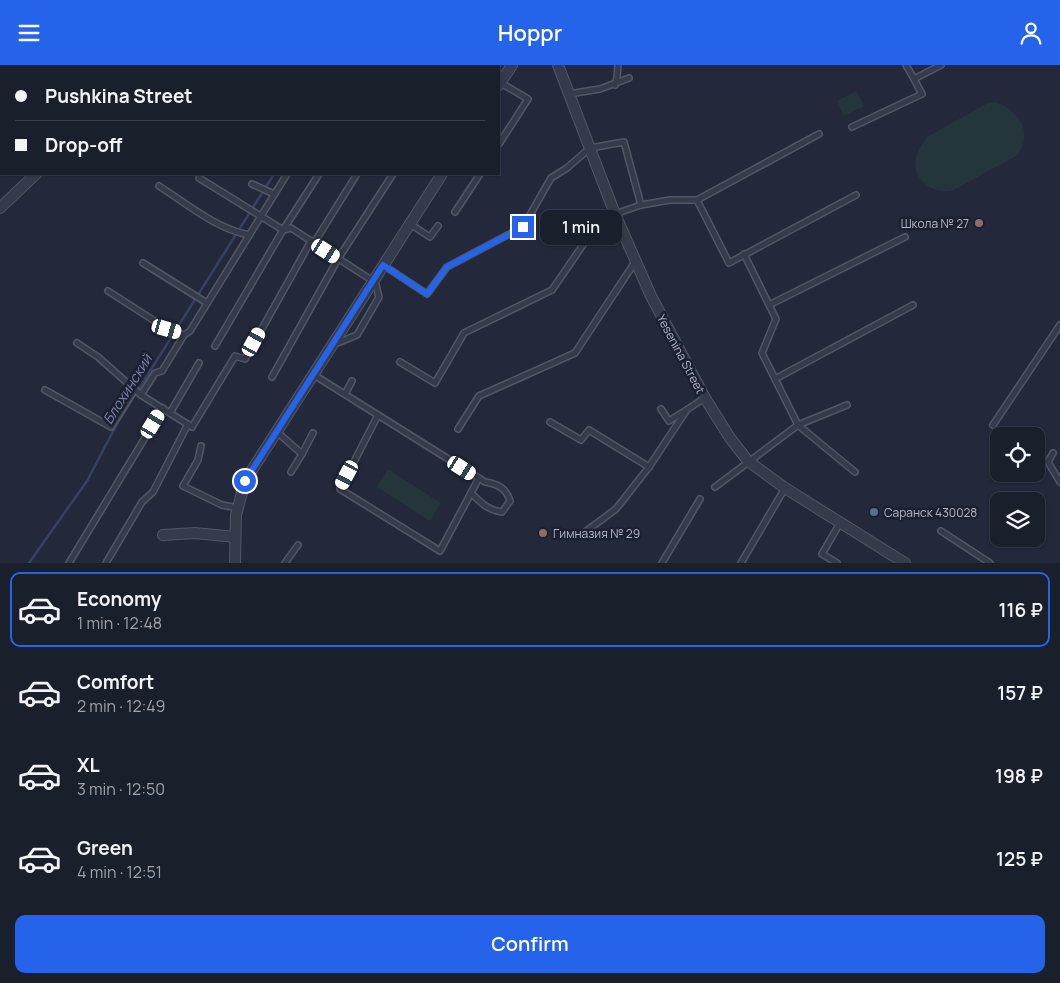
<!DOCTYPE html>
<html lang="en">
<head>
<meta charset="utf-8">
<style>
  :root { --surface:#1a1f2c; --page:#232734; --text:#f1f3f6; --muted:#9fa2a9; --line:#383d48; --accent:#2563eb }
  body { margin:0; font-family:Manrope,sans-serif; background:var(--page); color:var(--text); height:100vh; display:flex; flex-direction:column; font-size:19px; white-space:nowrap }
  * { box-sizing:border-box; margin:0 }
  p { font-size:16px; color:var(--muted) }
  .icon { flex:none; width:28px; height:28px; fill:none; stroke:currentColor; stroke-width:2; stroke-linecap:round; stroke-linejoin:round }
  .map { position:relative; height:498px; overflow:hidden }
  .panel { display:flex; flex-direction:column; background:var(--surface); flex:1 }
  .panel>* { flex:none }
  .guide { position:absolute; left:0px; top:0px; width:500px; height:110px; box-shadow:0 1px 4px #0004,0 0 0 1px var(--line); display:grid; align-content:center; height:110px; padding:0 15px; background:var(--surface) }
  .fabs { position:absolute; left:990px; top:362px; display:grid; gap:10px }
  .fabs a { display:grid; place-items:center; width:55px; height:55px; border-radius:10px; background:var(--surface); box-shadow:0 1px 4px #0004,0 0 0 1px var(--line); font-size:25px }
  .end { position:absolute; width:22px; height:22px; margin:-11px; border:6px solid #2563eb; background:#fff; box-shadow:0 0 0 2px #fff }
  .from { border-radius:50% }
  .bubble { position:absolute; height:35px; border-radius:10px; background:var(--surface); box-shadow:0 1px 4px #0004,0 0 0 1px var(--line); font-size:16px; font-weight:600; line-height:35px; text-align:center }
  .car { position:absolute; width:15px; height:30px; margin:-15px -8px; border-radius:6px; box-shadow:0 0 4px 1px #0007; background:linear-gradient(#fff 24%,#345 0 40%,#fff 0 76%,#345 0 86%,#fff 0) }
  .guide b { display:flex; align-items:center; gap:18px; height:48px; font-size:19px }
  .guide b+b { border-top:1px solid var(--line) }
  .guide i { width:12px; height:12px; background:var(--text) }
  ul { padding:9px 0 0; list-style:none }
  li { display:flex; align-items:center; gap:15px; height:75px; margin:0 10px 8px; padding:0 5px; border:2px solid transparent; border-radius:10px }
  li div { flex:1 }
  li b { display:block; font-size:19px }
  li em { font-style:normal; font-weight:600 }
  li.active { border-color:var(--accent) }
  li>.icon { width:45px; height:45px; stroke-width:1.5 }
  .primary-button { display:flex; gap:10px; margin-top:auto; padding:10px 15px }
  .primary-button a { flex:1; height:58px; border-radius:10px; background:var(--accent); color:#fff; font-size:20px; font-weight:600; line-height:58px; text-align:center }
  header { display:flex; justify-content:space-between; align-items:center; height:65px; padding:0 15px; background:var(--accent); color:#fff; font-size:22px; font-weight:600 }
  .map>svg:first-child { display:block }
  .green { fill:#25353c }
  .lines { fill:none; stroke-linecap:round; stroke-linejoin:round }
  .stream { stroke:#364162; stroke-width:2.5 }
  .service-casing { stroke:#525666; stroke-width:8 }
  .minor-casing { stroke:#525666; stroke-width:12 }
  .service { stroke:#363b4b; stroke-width:5 }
  .minor { stroke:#363b4b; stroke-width:10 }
  .route { stroke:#2563eb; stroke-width:6 }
  .education-dot { fill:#8d6e63; stroke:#1c2030; stroke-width:2 }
  .service-dot { fill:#5c6f8a; stroke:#1c2030; stroke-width:2 }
  .labels { text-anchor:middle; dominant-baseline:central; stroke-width:5; stroke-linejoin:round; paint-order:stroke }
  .poi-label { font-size:12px; fill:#b2b6c7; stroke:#1c2030; text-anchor:start }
  .street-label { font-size:12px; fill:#b2b6c7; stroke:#1c2030 }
  .water-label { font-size:14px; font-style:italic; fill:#7a87af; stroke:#1c2030 }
</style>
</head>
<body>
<header><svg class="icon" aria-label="menu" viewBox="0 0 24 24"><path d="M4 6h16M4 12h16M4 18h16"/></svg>Hoppr<svg class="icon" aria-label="person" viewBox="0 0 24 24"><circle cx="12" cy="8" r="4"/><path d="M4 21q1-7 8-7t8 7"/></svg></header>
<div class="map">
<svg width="1060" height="498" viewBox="0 0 1060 498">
  <rect width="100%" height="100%" fill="#23293b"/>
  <g class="green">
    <polygon points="856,26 864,41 844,51 837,36"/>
    <path d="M996 37C1020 46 1033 67 1018 90 1002 99 986 107 970 116 964 119 956 125 949 126 937 128 922 120 917 108 913 95 918 83 927 72L986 39Z"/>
    <polygon points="388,404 441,438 430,456 377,422"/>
  </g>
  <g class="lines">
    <g class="stream">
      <polyline points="332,1 332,0"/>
      <polyline points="29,498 87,416 118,357 274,109"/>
    </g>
    <g class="service-casing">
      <g id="service">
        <polyline points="906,0 914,14 941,0"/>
        <polyline points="356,1 357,0"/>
        <polyline points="390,1 391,0"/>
        <polyline points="427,1 427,0"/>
        <polyline points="463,1 464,0"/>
        <polyline points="615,20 617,13 618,0"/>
        <polyline points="569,29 600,24 629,13"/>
        <polyline points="852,62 922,29 914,14"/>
        <polyline points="499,79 528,34 501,18"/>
        <polyline points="199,113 283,165 291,163 373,216"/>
        <polyline points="252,119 274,129"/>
        <path d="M159 121C187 139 215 163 249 170"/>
        <polyline points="697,135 819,69"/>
        <polyline points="455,147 480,109"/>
        <polyline points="410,159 430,172 438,161"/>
        <polyline points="314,178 357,109"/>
        <polyline points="143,198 207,238"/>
        <polyline points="383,200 427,229 447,202 523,162 551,113 567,103 590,83 624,77 641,140"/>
        <polyline points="108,226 167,264 184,270"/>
        <polyline points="769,240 905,172"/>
        <polyline points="77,278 98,292 141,330 192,362 235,291 245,294 311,176"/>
        <polyline points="335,279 357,270 379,232 375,216"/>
        <polyline points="215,281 283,165 319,109"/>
        <polyline points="400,297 435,318 464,268 552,225 596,161 615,149 641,140 670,135 697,135 729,198 856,130"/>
        <path d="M314 310 485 417C498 419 506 423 510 436L502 447C488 445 481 438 471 428"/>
        <polyline points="272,312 338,194 393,109"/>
        <polyline points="775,314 913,240"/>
        <polyline points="45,325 111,362 135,324"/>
        <polyline points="345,329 352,316"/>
        <polyline points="141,330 155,308 162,306 184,270 190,266 287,109"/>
        <polyline points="847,340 798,360 855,407"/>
        <polyline points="661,344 669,356 705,333"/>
        <polyline points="170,348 199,298"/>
        <polyline points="378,350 340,424 440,486 479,413"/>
        <polyline points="550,357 581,375 589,365 649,402"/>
        <polyline points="993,360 1060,260"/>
        <polyline points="458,364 479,331 575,288 635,197"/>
        <polyline points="277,367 302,389 313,368"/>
        <polyline points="201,381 198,395 183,421 222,440 238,443"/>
        <polyline points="1053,388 1048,397 1060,417"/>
        <polyline points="291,407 302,389"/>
        <polyline points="715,422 798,360 762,288 776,254 744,189"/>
        <polyline points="941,466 990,498"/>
        <polyline points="585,467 616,444 649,402 686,346"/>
        <polyline points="69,498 163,343"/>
        <polyline points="106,498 142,437 153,427 188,359"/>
        <polyline points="285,498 298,480"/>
        <polyline points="662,498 700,434"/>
        <polyline points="741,498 785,423"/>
        <polyline points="837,498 822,489 840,458"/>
      </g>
    </g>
    <g class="minor-casing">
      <g id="minor">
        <polyline points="558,0 615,149 651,231 705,333 730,373 748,396 785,423 905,498"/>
        <polyline points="101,1 102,0"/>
        <polyline points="499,20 512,0"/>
        <polyline points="0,143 36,109"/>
        <polyline points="163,470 195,468 235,472"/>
        <polyline points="235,498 236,450 245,416 442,109"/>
      </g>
    </g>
    <use href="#service" class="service"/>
    <use href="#minor" class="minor"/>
  </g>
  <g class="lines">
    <polyline class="route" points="245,416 383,200 427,229 447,202 523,162"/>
  </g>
  <g class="education-dot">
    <circle cx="979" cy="158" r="5"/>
    <circle cx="543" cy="468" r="5"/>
  </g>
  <circle class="service-dot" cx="874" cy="447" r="5"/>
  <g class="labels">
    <g class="poi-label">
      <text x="969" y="158" text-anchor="end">Школа № 27</text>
      <text x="884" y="447">Саранск 430028</text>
      <text x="553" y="468">Гимназия № 29</text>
    </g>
    <g class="street-label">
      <text transform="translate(681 289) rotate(62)">Yesenina Street</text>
    </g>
    <g class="water-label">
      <text transform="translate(127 324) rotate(-58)">Блохинский</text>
    </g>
  </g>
</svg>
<div class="fabs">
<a><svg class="icon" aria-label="locate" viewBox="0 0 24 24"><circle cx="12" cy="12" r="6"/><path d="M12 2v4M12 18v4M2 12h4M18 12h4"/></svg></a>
<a><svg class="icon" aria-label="layers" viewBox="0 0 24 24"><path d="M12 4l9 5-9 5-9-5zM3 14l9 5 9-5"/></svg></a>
</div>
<i class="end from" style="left:245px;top:416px"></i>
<i class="end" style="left:523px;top:162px"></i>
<div class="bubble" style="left:540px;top:145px;width:82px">1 min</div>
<i class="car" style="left:326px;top:186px;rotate:123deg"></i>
<i class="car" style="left:167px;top:264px;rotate:106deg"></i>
<i class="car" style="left:254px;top:277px;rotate:29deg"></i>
<i class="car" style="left:153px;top:359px;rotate:31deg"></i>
<i class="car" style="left:462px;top:403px;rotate:122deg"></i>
<i class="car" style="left:347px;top:410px;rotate:208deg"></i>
<div class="guide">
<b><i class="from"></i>Pushkina Street</b>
<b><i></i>Drop-off</b>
</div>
</div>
<section class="panel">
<ul>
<li class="active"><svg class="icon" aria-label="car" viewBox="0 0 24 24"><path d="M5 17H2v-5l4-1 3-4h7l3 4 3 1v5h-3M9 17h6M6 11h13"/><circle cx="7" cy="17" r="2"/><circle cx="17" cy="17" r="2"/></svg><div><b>Economy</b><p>1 min · 12:48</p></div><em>116 ₽</em></li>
<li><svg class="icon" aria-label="car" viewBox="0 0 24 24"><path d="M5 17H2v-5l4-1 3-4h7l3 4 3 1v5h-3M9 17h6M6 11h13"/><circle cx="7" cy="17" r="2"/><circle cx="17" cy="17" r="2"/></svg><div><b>Comfort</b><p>2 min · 12:49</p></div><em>157 ₽</em></li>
<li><svg class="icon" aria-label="car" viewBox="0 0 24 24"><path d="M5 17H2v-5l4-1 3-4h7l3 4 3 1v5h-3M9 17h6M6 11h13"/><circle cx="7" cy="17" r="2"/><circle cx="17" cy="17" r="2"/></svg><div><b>XL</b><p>3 min · 12:50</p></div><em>198 ₽</em></li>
<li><svg class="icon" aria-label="car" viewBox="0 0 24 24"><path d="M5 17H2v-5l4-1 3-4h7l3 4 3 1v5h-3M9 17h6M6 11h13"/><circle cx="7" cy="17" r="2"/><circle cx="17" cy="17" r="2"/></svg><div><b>Green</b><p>4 min · 12:51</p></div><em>125 ₽</em></li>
</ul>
<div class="primary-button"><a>Confirm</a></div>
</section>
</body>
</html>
